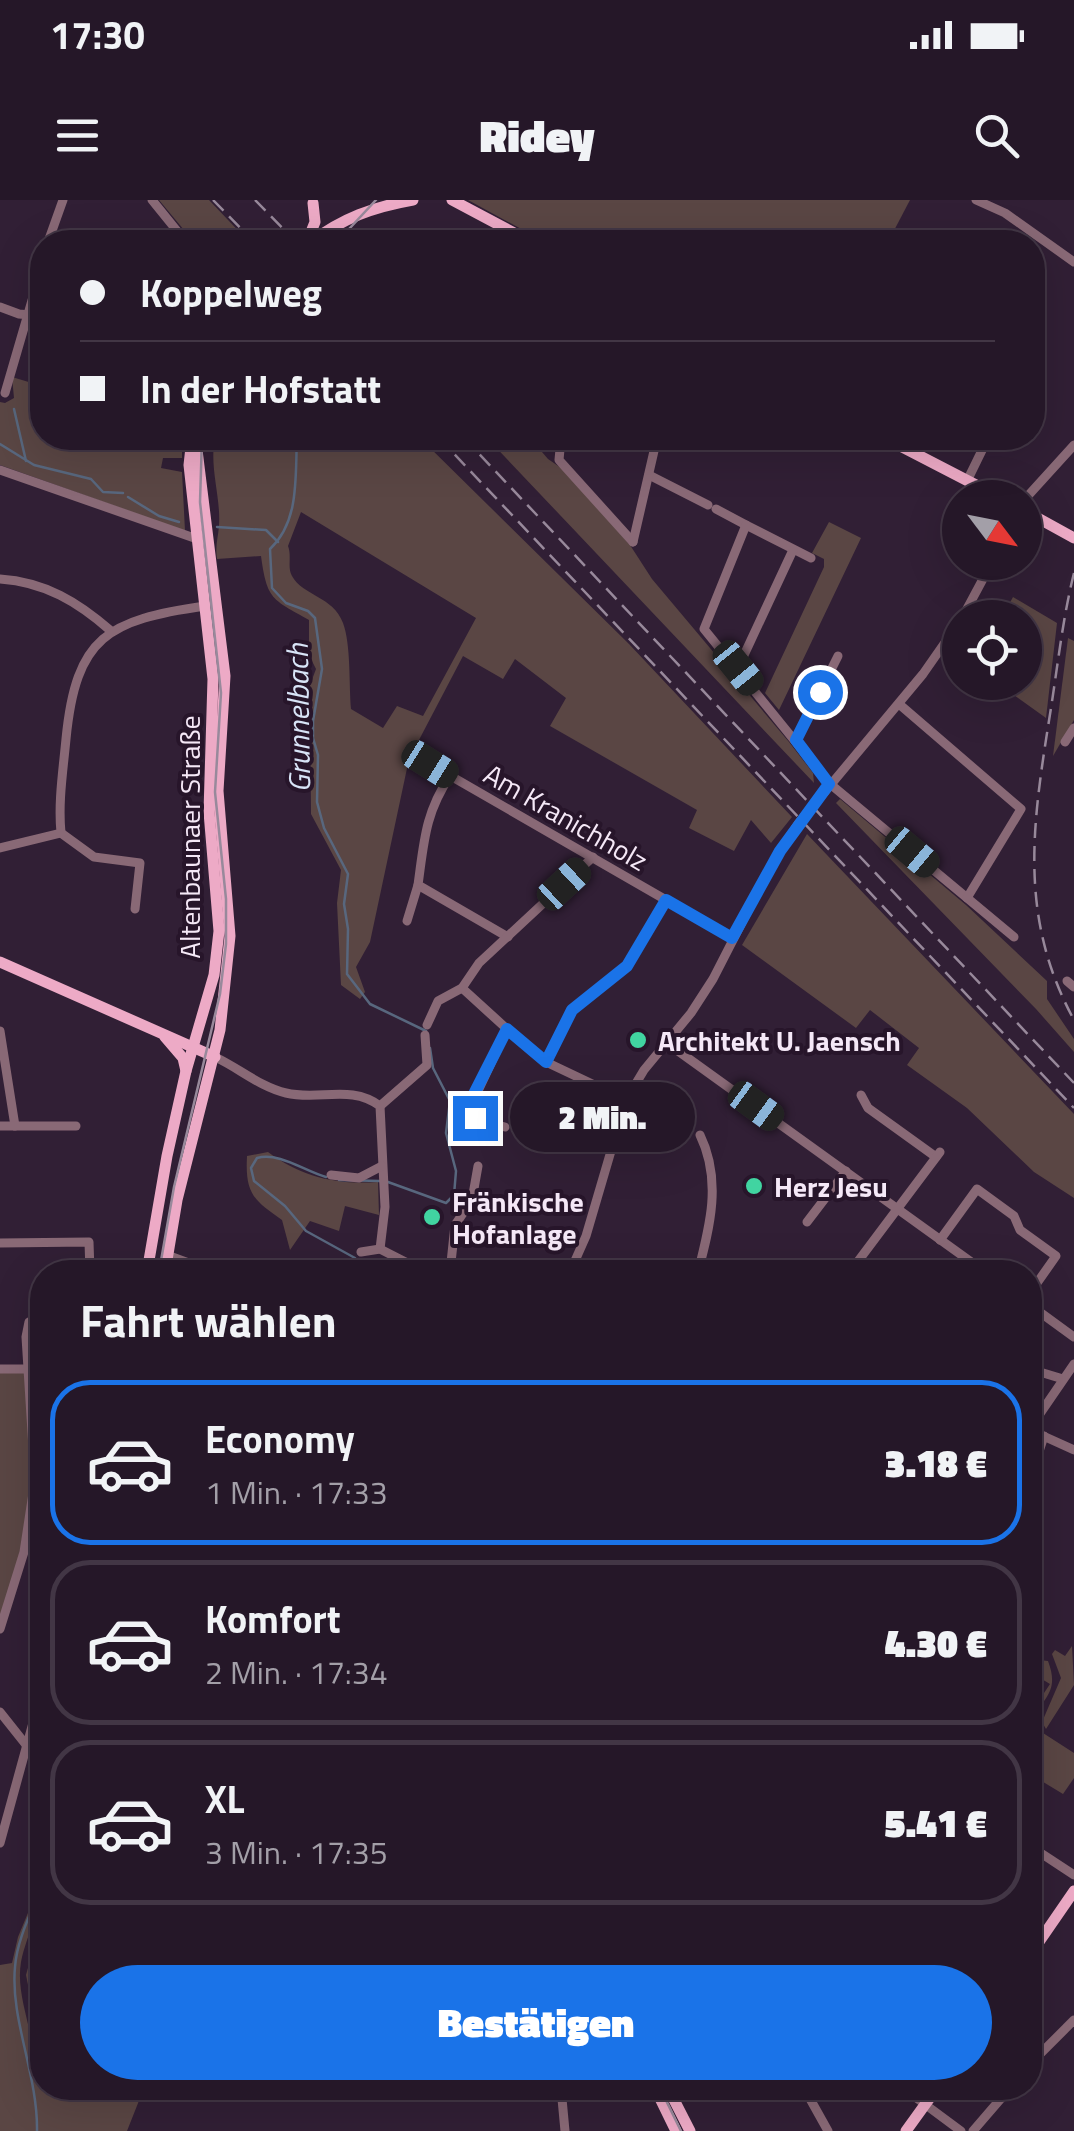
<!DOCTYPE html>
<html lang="de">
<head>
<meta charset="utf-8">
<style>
  :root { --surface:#251728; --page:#312434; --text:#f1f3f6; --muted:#a39fa8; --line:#423645; --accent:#1a73e8 }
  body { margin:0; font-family:"Titillium Web",sans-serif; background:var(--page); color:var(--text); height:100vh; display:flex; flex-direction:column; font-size:38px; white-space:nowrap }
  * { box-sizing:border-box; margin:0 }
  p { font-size:32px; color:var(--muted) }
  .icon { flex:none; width:55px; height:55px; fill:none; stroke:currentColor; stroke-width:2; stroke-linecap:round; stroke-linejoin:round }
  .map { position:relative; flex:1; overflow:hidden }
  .details { position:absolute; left:30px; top:1060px; width:1012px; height:840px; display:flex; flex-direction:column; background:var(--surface); border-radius:40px; box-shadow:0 10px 40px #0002,0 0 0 2px var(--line) }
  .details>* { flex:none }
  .hud { position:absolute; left:30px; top:30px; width:1015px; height:220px; border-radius:40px; box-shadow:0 10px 40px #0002,0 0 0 2px var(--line); display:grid; align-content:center; height:220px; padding:0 50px; background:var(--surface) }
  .needle { width:65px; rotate:122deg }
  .controls { position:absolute; left:942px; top:280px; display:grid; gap:20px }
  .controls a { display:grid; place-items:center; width:100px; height:100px; border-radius:50%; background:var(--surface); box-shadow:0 10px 40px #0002,0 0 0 2px var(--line); font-size:50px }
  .end { position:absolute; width:45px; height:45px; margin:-22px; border:12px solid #1a73e8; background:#fff; box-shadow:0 0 0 5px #fff }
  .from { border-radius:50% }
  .bubble { position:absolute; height:70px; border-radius:35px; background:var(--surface); box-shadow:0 10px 40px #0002,0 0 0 2px var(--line); font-size:32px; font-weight:800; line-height:70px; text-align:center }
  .car { position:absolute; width:30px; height:60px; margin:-30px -15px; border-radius:12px; box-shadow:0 0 8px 2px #0007; background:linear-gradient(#222 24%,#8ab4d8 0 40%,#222 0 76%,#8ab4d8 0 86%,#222 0) }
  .hud b { display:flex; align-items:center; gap:35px; height:95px; font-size:38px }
  .hud b+b { border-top:2px solid var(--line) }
  .hud i { width:25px; height:25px; background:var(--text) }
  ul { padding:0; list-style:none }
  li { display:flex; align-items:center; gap:30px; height:165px; margin:0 20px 15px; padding:0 30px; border:5px solid var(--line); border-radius:40px }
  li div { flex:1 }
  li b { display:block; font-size:38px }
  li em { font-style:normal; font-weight:800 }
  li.active { border-color:var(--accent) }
  li>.icon { width:90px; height:90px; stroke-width:1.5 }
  h2 { padding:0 50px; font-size:45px; line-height:120px }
  .action { display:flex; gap:20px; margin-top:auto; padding:20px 50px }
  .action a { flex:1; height:115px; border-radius:60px; background:var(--accent); color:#fff; font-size:40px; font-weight:800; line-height:115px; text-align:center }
  .status { display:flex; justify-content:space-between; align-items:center; height:70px; padding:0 50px; background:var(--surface); direction:ltr }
  .status svg { height:28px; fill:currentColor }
  header { display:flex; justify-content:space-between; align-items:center; height:130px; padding:0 50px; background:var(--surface); font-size:45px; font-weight:800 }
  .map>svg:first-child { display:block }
  .green { fill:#5a4644; fill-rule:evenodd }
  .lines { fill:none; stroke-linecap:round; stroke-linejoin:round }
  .stream { stroke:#58677e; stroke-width:2.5 }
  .minor { stroke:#896976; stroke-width:9 }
  .major { stroke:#edaac6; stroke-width:11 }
  .tram { stroke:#98899b; stroke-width:2.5 }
  .rail { stroke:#98899b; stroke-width:2.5; stroke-dasharray:15 8; stroke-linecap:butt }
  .route { stroke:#1a73e8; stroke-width:12 }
  .poi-dot { fill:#41d4a1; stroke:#27152a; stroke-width:4 }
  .labels { text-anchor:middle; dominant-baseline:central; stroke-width:8; stroke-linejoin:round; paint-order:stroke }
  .street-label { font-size:28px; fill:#f5e8f7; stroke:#27152a }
  .poi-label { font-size:28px; font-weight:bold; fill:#f5e8f7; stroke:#27152a; text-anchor:start }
  .water-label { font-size:30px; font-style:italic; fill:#d8e4f7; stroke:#27152a }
</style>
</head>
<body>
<div class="status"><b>17:30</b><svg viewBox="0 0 49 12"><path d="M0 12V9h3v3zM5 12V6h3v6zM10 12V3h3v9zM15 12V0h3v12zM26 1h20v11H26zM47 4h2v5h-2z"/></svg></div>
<header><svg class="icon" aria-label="menu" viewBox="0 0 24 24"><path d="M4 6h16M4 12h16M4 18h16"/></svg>Ridey<svg class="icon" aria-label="search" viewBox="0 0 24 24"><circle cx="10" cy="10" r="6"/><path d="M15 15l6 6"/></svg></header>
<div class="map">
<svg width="1074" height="1931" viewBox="0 0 1074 1931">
  <rect width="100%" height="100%" fill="#311f35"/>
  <g class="green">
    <polygon points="159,0 209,0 249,42 194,42"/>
    <polygon points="468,0 910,0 888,42 545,42"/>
    <polygon points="12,177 42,186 42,238 164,238 182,242 182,258 163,258 161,268 182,272 185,331 0,265 0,202 5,203 14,198"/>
    <path d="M215 238H420L629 444 792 617 771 643 751 620 734 651 689 628 697 610 550 526 566 498 515 459 503 479 463 456 409 559 370 742 356 767 365 792 360 799 341 785 337 703 341 670 311 614 310 485 316 469 309 455V420C272 399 267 400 261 356L217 359C215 346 218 338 219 326 221 296 209 268 215 238ZM301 312 476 418 423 516 397 506 383 528 351 509C349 485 351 444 343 423 333 396 303 396 292 376 287 368 292 356 288 346Z"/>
    <polygon points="487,238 530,238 548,259 567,272 630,345 652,379 789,542 813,573 814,583"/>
    <polygon points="829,322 861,338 779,510 765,493 824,367 824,359 812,353"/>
    <polygon points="1013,397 1057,423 1046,518 997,483 1025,482 1025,418 1002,417"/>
    <polygon points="1068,438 1074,441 1074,520 1053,556"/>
    <polygon points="840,599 966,705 1047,781 1047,799 1074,839 1074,852 1036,809 836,603"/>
    <polygon points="807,634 1074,914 1074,998 1034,972 967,908 907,865 919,848 870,810 856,828 742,745"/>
    <path d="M268 952C302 977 336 985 378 982L379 1015 345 1006 339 1031 310 1021 290 1050 282 1020C253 1000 245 993 247 956Z"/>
    <polygon points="25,1172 31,1282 21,1349 0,1419 0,1173"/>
    <polygon points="1072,1446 1074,1485 1046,1529 1042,1522 1061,1478 1052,1454 1055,1450 1065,1456"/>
    <path d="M1030 1459 1048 1461C1059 1490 1046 1496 1031 1520L1043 1533 1074 1553V1578L1063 1594 1030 1574V1514L1050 1484 1030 1472Z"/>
    <path d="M42 1679C42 1709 27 1733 21 1762 17 1786 25 1809 30 1833L42 1837V1888H144L127 1931H0V1765L12 1763 18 1737Z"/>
    <polygon points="40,1725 42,1725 42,1833 37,1830 26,1775"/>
  </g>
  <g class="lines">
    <g class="stream">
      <polyline points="14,209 26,261"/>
      <path d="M297 238C295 276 300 321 270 349L272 388 286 403 308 411 315 418 322 469 313 521V538L318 555 317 602 324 628 348 674 344 704 348 729 347 774 370 804 426 831"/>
      <polyline points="0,244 34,265 91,279 103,292 123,293"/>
      <polyline points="128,297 159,316 179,322"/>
      <polyline points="217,327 266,330 278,342"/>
      <path d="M326 977C304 971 280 952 257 958L251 968 254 981 285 1006 306 1031 355 1058 361 1072"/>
      <polyline points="339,980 380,981"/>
      <polyline points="388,982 446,1003 454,995 456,971 446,933 450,901 433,868 430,848"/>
      <path d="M37 1931C38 1875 10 1819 15 1767 17 1739 32 1711 42 1685"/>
    </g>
    <g class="minor">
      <polyline points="152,0 186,42"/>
      <polyline points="976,0 1005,13 1074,62"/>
      <polyline points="48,42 63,0"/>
      <polyline points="0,107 19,114 42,116"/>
      <polyline points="5,193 42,66"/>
      <polyline points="561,238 559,260 633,342"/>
      <polyline points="757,238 762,240"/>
      <polyline points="0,270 200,340"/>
      <polyline points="649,275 708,305"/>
      <polyline points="968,279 988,238"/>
      <polyline points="1025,299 1074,245"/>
      <polyline points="716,309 746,325"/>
      <polyline points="633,342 657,238"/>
      <polyline points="811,358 746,325 704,429 829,583 1014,737"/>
      <path d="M0 379C45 382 78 402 111 431"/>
      <polyline points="962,418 992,362"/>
      <polyline points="738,468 793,350"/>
      <polyline points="899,504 1021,609 967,698"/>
      <polyline points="796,540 838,456"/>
      <polyline points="1065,542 1074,528"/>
      <polyline points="430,564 732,738"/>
      <path d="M450 576C425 613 424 642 418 685L508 737"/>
      <polyline points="61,633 94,657 140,663 135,709"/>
      <path d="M0 648 61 633C58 602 63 571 66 539 76 436 108 420 205 406"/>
      <polyline points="407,721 418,685"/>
      <polyline points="1067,781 1074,787"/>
      <polyline points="462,788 507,829"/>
      <polyline points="427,825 438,801 462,788 479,763 593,657"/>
      <polyline points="0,831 15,926"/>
      <polyline points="667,843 985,1072"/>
      <path d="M215 857C239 868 260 887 286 893 319 901 351 884 380 906L385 1007 380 1049"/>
      <polyline points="546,862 572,810 627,767 666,700"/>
      <polyline points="861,895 868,908 936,957"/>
      <polyline points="380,906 427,865 425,835"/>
      <polyline points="0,926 76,926"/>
      <polyline points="505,927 475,919 470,908 507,829 546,862 626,900"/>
      <polyline points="331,975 359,978 382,966"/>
      <polyline points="807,1022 846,971"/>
      <polyline points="940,1040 977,989 1014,1016 1020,1030 1056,1056 1030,1093"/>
      <polyline points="0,1043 89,1042 90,1072"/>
      <polyline points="361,1052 380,1049 425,1072"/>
      <polyline points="167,1055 213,1072"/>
      <polyline points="699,1067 717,1072"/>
      <polyline points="450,1072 455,1025 472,1000 478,966"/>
      <polyline points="570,1072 586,1036 626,900 644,870 691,813 713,779 772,664 798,624 923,474 960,421"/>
      <path d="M698 1072C710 1026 722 980 700 935"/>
      <polyline points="850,1072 940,952"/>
      <polyline points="1030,1105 1074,1137"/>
      <polyline points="0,1169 42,1169"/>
      <polyline points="1030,1169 1063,1179"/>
      <polyline points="1030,1230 1074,1250"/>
      <polyline points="1033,1231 1035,1221 1074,1164"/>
      <polyline points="1030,1279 1044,1236"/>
      <polyline points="0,1429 24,1352 35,1280 26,1137 29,1122 42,1117"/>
      <polyline points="0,1512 27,1546"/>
      <polyline points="0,1643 42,1490"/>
      <polyline points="1030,1646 1074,1675"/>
      <polyline points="1030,1864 1074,1820"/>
      <polyline points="561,1888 565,1931"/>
      <polyline points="804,1888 828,1931"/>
      <polyline points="903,1888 961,1931"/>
      <polyline points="146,1892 148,1888"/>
      <polyline points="973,1931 1010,1888"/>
    </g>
    <g class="major">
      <polyline points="452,0 531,42"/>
      <polyline points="307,42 315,22 313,3"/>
      <path d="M311 42C343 18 373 7 413 0"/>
      <polyline points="885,238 1001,298"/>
      <polyline points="1025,311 1074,338"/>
      <polyline points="0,762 215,857"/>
      <polyline points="165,837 183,858 186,871"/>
      <polyline points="147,1072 167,956 186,871 214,775 219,731 209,612 213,479 189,265 192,238"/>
      <polyline points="165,1072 177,1000 220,830 230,736 218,591 225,476 196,242"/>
      <polyline points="1030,1755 1074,1691"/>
      <polyline points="655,1888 676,1931"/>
      <polyline points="668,1888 690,1931"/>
      <polyline points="906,1931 937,1888"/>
    </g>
    <g class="tram">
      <polyline points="337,42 376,0"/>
      <polyline points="159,1072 174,987 220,794 226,744 226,699 215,592 221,493 200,302 202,238"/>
      <polyline points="660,1888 681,1931"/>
    </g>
    <g class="rail">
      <polyline points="213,0 254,42"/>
      <polyline points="255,0 296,42"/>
      <polyline points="439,238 1074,908"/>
      <polyline points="464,238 1074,883"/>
      <path d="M1074 373C1063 417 1058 463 1051 508 1033 621 1017 715 1074 820"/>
    </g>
  </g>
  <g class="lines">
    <polyline class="route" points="475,918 470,908 473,896 507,829 546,862 572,810 627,766 666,700 732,738 780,651 829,584 796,540 820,492"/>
  </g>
  <g class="poi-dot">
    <circle cx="638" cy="840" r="10"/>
    <circle cx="754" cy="986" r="10"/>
    <circle cx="432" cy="1017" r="10"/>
  </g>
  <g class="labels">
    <g class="street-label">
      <text transform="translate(566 617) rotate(30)">Am Kranichholz</text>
      <text transform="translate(189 637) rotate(-90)">Altenbaunaer Straße</text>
    </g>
    <g class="poi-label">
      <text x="658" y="840">Architekt U. Jaensch</text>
      <text x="774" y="986">Herz Jesu</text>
      <text x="452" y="1001">Fränkische<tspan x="452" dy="32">Hofanlage</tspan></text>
    </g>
    <g class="water-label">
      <text transform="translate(298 518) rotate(-91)">Grunnelbach</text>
    </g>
  </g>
</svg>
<div class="controls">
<a><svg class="needle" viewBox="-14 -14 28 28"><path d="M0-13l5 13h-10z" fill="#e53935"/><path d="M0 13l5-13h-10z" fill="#a39fa8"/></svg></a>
<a><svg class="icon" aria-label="locate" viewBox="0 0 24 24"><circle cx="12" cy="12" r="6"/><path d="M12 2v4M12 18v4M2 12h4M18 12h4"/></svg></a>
</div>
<i class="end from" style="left:820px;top:492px"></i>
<i class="end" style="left:475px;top:918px"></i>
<div class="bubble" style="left:510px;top:882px;width:185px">2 Min.</div>
<i class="car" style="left:738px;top:468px;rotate:141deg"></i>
<i class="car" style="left:430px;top:564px;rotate:122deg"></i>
<i class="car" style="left:912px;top:652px;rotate:130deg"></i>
<i class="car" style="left:564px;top:684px;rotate:47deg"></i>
<i class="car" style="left:756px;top:906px;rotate:126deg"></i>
<div class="hud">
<b><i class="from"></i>Koppelweg</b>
<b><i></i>In der Hofstatt</b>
</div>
<section class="details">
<h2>Fahrt wählen</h2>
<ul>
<li class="active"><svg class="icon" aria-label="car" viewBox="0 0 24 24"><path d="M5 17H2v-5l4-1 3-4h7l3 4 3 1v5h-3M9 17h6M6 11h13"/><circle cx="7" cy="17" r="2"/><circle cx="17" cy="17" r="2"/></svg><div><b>Economy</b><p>1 Min. · 17:33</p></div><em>3.18 €</em></li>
<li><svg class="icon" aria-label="car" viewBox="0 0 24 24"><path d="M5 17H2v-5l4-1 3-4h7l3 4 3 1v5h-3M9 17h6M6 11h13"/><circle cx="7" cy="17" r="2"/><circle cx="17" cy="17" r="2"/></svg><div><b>Komfort</b><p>2 Min. · 17:34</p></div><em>4.30 €</em></li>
<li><svg class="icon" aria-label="car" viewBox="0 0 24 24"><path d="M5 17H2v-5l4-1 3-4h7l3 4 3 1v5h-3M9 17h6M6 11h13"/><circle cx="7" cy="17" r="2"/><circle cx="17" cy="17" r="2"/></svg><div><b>XL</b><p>3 Min. · 17:35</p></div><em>5.41 €</em></li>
</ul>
<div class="action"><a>Bestätigen</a></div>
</section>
</div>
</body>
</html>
